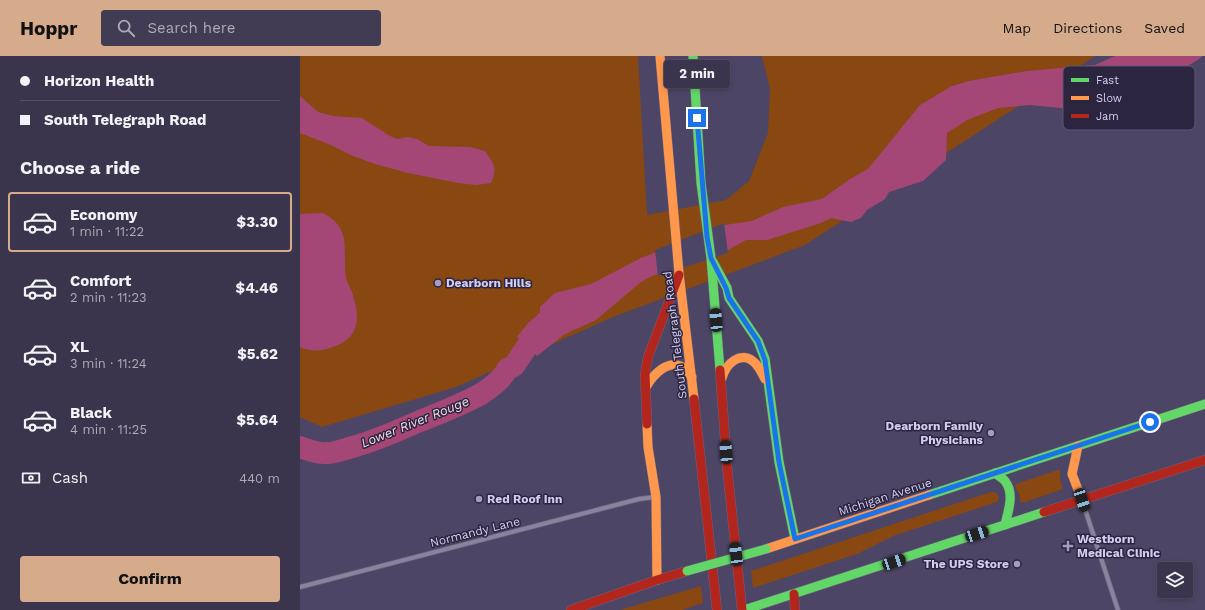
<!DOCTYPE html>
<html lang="en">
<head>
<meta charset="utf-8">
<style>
  :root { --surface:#3a344c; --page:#413c53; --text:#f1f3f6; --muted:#abaab5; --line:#544f64; --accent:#d6ab8b }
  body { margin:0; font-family:"Work Sans",sans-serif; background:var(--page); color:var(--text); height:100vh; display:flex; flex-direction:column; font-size:15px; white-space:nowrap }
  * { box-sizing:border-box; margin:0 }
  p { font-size:13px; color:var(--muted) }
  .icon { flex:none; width:22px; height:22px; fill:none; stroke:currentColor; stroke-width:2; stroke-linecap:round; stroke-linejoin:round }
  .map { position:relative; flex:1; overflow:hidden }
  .side { display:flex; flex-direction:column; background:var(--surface); width:300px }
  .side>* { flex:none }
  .hud { display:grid; align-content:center; height:88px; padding:0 20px; background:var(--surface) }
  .controls { position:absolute; left:857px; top:506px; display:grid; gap:8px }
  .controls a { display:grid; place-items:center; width:36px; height:36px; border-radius:4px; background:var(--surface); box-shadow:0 2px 6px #0003,0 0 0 1px var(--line); font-size:20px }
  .end { position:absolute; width:18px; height:18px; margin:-9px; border:5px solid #1a73e8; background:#fff; box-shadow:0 0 0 2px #fff }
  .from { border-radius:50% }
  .bubble { position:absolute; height:28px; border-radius:4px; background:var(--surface); box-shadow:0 2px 6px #0003,0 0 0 1px var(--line); font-size:13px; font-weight:700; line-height:28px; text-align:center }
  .car { position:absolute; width:12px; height:24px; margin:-12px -6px; border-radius:5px; box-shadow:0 0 3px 1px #0007; background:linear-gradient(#222 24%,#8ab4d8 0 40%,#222 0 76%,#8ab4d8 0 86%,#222 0) }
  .hud b { display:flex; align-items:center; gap:14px; height:38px; font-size:15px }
  .hud b+b { border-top:1px solid var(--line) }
  .hud i { width:10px; height:10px; background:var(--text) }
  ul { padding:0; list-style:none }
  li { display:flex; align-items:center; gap:12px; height:60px; margin:0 8px 6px; padding:0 12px; border:2px solid transparent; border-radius:4px }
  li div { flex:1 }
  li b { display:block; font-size:15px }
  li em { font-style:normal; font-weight:700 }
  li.selected { border-color:var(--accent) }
  li>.icon { width:36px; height:36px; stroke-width:1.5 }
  h2 { padding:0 20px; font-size:18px; line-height:48px }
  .pay { display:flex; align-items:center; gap:10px; height:44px; padding:0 20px; font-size:15px }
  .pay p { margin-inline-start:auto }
  .action { display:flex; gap:8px; margin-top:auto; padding:8px 20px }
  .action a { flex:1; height:46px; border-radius:4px; background:var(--accent); color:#111; font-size:16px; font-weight:700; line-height:46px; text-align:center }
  header { display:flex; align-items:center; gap:24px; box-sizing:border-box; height:56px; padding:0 20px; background:var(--accent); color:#111 }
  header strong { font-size:19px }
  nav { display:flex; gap:22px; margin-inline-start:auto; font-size:14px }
  .search { width:280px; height:36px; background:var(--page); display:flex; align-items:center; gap:10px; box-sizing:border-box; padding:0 14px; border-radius:4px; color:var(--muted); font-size:15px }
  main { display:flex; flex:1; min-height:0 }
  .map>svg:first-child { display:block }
  .green { fill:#894812 }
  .water { fill:#a44776 }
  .pier { fill:#4d4565 }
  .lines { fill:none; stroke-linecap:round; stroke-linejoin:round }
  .river { stroke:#a44776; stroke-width:22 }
  .street-casing { stroke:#69627e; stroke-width:5.5 }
  .fast-casing { stroke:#69627e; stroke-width:10 }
  .slow-casing { stroke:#69627e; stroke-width:10 }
  .jam-casing { stroke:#69627e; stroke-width:10 }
  .street { stroke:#89849d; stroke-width:4 }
  .fast { stroke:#63d668; stroke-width:9 }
  .slow { stroke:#ff974d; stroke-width:9 }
  .jam { stroke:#b3261e; stroke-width:9 }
  .fast-bridge-casing { stroke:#69627e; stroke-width:10; stroke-linecap:butt }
  .fast-bridge { stroke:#63d668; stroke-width:9 }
  .route { stroke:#1a73e8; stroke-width:5 }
  .poi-dot { fill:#a49dbf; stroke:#2b2540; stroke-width:1.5 }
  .labels { text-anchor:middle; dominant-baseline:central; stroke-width:3; stroke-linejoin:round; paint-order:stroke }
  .poi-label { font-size:12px; font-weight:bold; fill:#d3cdf0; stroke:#2b2540; text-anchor:start }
  .street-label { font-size:12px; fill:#d3cdf0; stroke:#2b2540 }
  .water-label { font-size:13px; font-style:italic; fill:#f7dae5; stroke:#2b2540 }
  .key { fill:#2b2540; stroke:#5d5775; stroke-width:1 }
  .key-label { font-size:11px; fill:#d3cdf0 }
</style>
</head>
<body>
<header>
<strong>Hoppr</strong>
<div class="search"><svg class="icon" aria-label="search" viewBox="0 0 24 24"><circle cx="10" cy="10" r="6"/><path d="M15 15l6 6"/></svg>Search here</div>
<nav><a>Map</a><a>Directions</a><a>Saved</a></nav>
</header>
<main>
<section class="side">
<div class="hud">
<b><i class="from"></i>Horizon Health</b>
<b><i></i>South Telegraph Road</b>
</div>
<h2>Choose a ride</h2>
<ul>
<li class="selected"><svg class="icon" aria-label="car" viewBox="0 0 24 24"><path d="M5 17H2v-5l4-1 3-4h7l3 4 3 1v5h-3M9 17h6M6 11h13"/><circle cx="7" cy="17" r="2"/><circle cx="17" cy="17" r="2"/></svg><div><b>Economy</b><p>1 min · 11:22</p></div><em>$3.30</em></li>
<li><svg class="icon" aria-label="car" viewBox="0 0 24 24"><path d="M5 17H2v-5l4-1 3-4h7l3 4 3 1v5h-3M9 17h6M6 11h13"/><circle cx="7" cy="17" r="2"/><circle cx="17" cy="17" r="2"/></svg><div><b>Comfort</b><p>2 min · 11:23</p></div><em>$4.46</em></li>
<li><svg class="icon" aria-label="car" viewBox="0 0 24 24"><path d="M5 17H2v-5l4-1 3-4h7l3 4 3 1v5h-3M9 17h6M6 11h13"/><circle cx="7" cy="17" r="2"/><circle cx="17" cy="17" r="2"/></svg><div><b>XL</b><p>3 min · 11:24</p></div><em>$5.62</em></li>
<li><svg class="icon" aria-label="car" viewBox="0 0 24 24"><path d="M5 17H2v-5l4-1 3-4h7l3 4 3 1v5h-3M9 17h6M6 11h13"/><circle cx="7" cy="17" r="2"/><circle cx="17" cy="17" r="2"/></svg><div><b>Black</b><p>4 min · 11:25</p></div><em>$5.64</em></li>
</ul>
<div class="pay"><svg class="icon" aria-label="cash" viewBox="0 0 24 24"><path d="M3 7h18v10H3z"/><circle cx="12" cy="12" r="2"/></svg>Cash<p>440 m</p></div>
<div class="action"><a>Confirm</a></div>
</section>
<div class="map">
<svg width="905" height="554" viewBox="0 0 905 554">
  <rect width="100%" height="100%" fill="#4d4565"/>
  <g class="green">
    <polygon points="0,0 338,0 347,159 426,144 449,125 468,77 470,33 462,0 795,0 505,189 313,261 156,331 22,371 0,361"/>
    <polygon points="758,414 760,414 760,423 763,433 722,447 720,445 720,440 715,430 716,428"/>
    <polygon points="691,436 697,437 699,442 697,446 593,480 557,498 453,532 451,515"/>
    <polygon points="401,530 403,547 382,554 320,554"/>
  </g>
  <g class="water">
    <polygon points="815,0 903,0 869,23 825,37 781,54 730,49 698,52 667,64 647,77 646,104 623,125 589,136 585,143 567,154 561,162 551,166 531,162 521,167 467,184 446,184 428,194 352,220 341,226 296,264 265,278 237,300 217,281 229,266 240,257 240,251 255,237 291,228 341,202 425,169 452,165 483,151 522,143 550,123 568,113 620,49 652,30 669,25 727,15 795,9"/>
    <path d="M0 40 18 56 33 60 62 62 90 80 97 83 108 81 117 83 129 90 170 91 185 95C194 108 198 113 191 127L176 129 158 127 108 117 75 108 53 100 31 89 0 77Z"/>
    <path d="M23 157C53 173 42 194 46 222 47 227 50 231 52 236 60 260 61 282 33 291 22 295 11 296 0 291V158Z"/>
  </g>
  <polygon class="pier" points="424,167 428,197 358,220 355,194"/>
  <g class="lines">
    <path class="river" d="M0 391C8 394 18 398 27 397 37 397 47 392 56 390 78 384 99 374 120 365 140 357 161 349 181 338 190 332 203 323 207 313L214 310 230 286 246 266"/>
    <g class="street-casing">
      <g id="street">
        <polyline points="782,444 818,554"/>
        <polyline points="0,531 339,443 355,441"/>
      </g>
    </g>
    <g class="fast-casing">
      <g id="fast">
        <polyline points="393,0 401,127 411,202 420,314"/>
        <polyline points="413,206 427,232 429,242 458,285 465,303 479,406 495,483"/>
        <path d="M695 417C698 420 703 422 705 425 715 438 708 455 705 469"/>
        <polyline points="629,439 905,348"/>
        <polyline points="444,554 744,456"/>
      </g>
    </g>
    <g class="slow-casing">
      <g id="slow">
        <polyline points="360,0 379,217 394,343"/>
        <path d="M422 322C426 308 441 293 455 307 459 311 462 317 465 323"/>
        <path d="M346 331C353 319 367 303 383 311 387 314 389 318 392 321"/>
        <polyline points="347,368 348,391 356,441 357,524"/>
        <polyline points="778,390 772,418 782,444"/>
        <polyline points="466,493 629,439"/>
      </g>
    </g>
    <g class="jam-casing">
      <g id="jam">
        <polyline points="420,314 427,410 442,554"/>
        <polyline points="394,343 417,554"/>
        <polyline points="347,368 345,318 348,301 379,219"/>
        <polyline points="744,456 905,404"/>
        <polyline points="494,538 495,554"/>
        <polyline points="271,554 357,524 387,515"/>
      </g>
    </g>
    <use href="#street" class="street"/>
    <use href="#fast" class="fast"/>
    <use href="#slow" class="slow"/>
    <use href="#jam" class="jam"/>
    <g class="fast-bridge-casing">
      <polyline id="fast-bridge" points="387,515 466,493"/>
    </g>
    <use href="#fast-bridge" class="fast-bridge"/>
  </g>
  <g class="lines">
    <polyline class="route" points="397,62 407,181 411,202 426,232 429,242 458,285 465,304 479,406 495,483 850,366"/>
  </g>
  <g class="poi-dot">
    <circle cx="138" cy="227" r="4"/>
    <circle cx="691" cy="377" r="4"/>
    <circle cx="179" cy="443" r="4"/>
    <path d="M766 484h4v4h4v4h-4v4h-4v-4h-4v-4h4z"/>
    <circle cx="717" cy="508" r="4"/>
  </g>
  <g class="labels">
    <g class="poi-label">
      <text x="146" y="227">Dearborn Hills</text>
      <text x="683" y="370" text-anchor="end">Dearborn Family<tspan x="683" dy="14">Physicians</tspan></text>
      <text x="187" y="443">Red Roof Inn</text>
      <text x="777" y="483">Westborn<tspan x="777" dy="14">Medical Clinic</tspan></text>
      <text x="709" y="508" text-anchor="end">The UPS Store</text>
    </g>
    <g class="street-label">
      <text transform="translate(375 279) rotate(-97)">South Telegraph Road</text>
      <text transform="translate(585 441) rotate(-18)">Michigan Avenue</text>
      <text transform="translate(175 476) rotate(-14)">Normandy Lane</text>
    </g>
    <g class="water-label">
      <text transform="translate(115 366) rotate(-22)">Lower River Rouge</text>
    </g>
  </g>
  <rect x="763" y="10" width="132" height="64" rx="6" class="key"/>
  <rect x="771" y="22" width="18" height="4" fill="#63d668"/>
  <rect x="771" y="40" width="18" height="4" fill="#ff974d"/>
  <rect x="771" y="58" width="18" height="4" fill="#b3261e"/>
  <g class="key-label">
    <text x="796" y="28">Fast</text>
    <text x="796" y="46">Slow</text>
    <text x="796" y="64">Jam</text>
  </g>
</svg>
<div class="controls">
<a><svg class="icon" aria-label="layers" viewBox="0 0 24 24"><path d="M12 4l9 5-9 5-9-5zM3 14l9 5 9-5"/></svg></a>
</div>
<i class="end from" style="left:850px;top:366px"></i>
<i class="end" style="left:397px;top:62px"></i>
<div class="bubble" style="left:364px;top:4px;width:66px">2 min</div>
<i class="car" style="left:416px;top:264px;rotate:355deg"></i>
<i class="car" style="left:426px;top:396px;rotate:356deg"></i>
<i class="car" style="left:782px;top:444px;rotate:162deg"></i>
<i class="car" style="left:677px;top:478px;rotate:72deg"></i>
<i class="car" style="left:436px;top:498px;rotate:353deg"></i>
<i class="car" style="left:594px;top:506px;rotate:72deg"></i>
</div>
</main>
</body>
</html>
